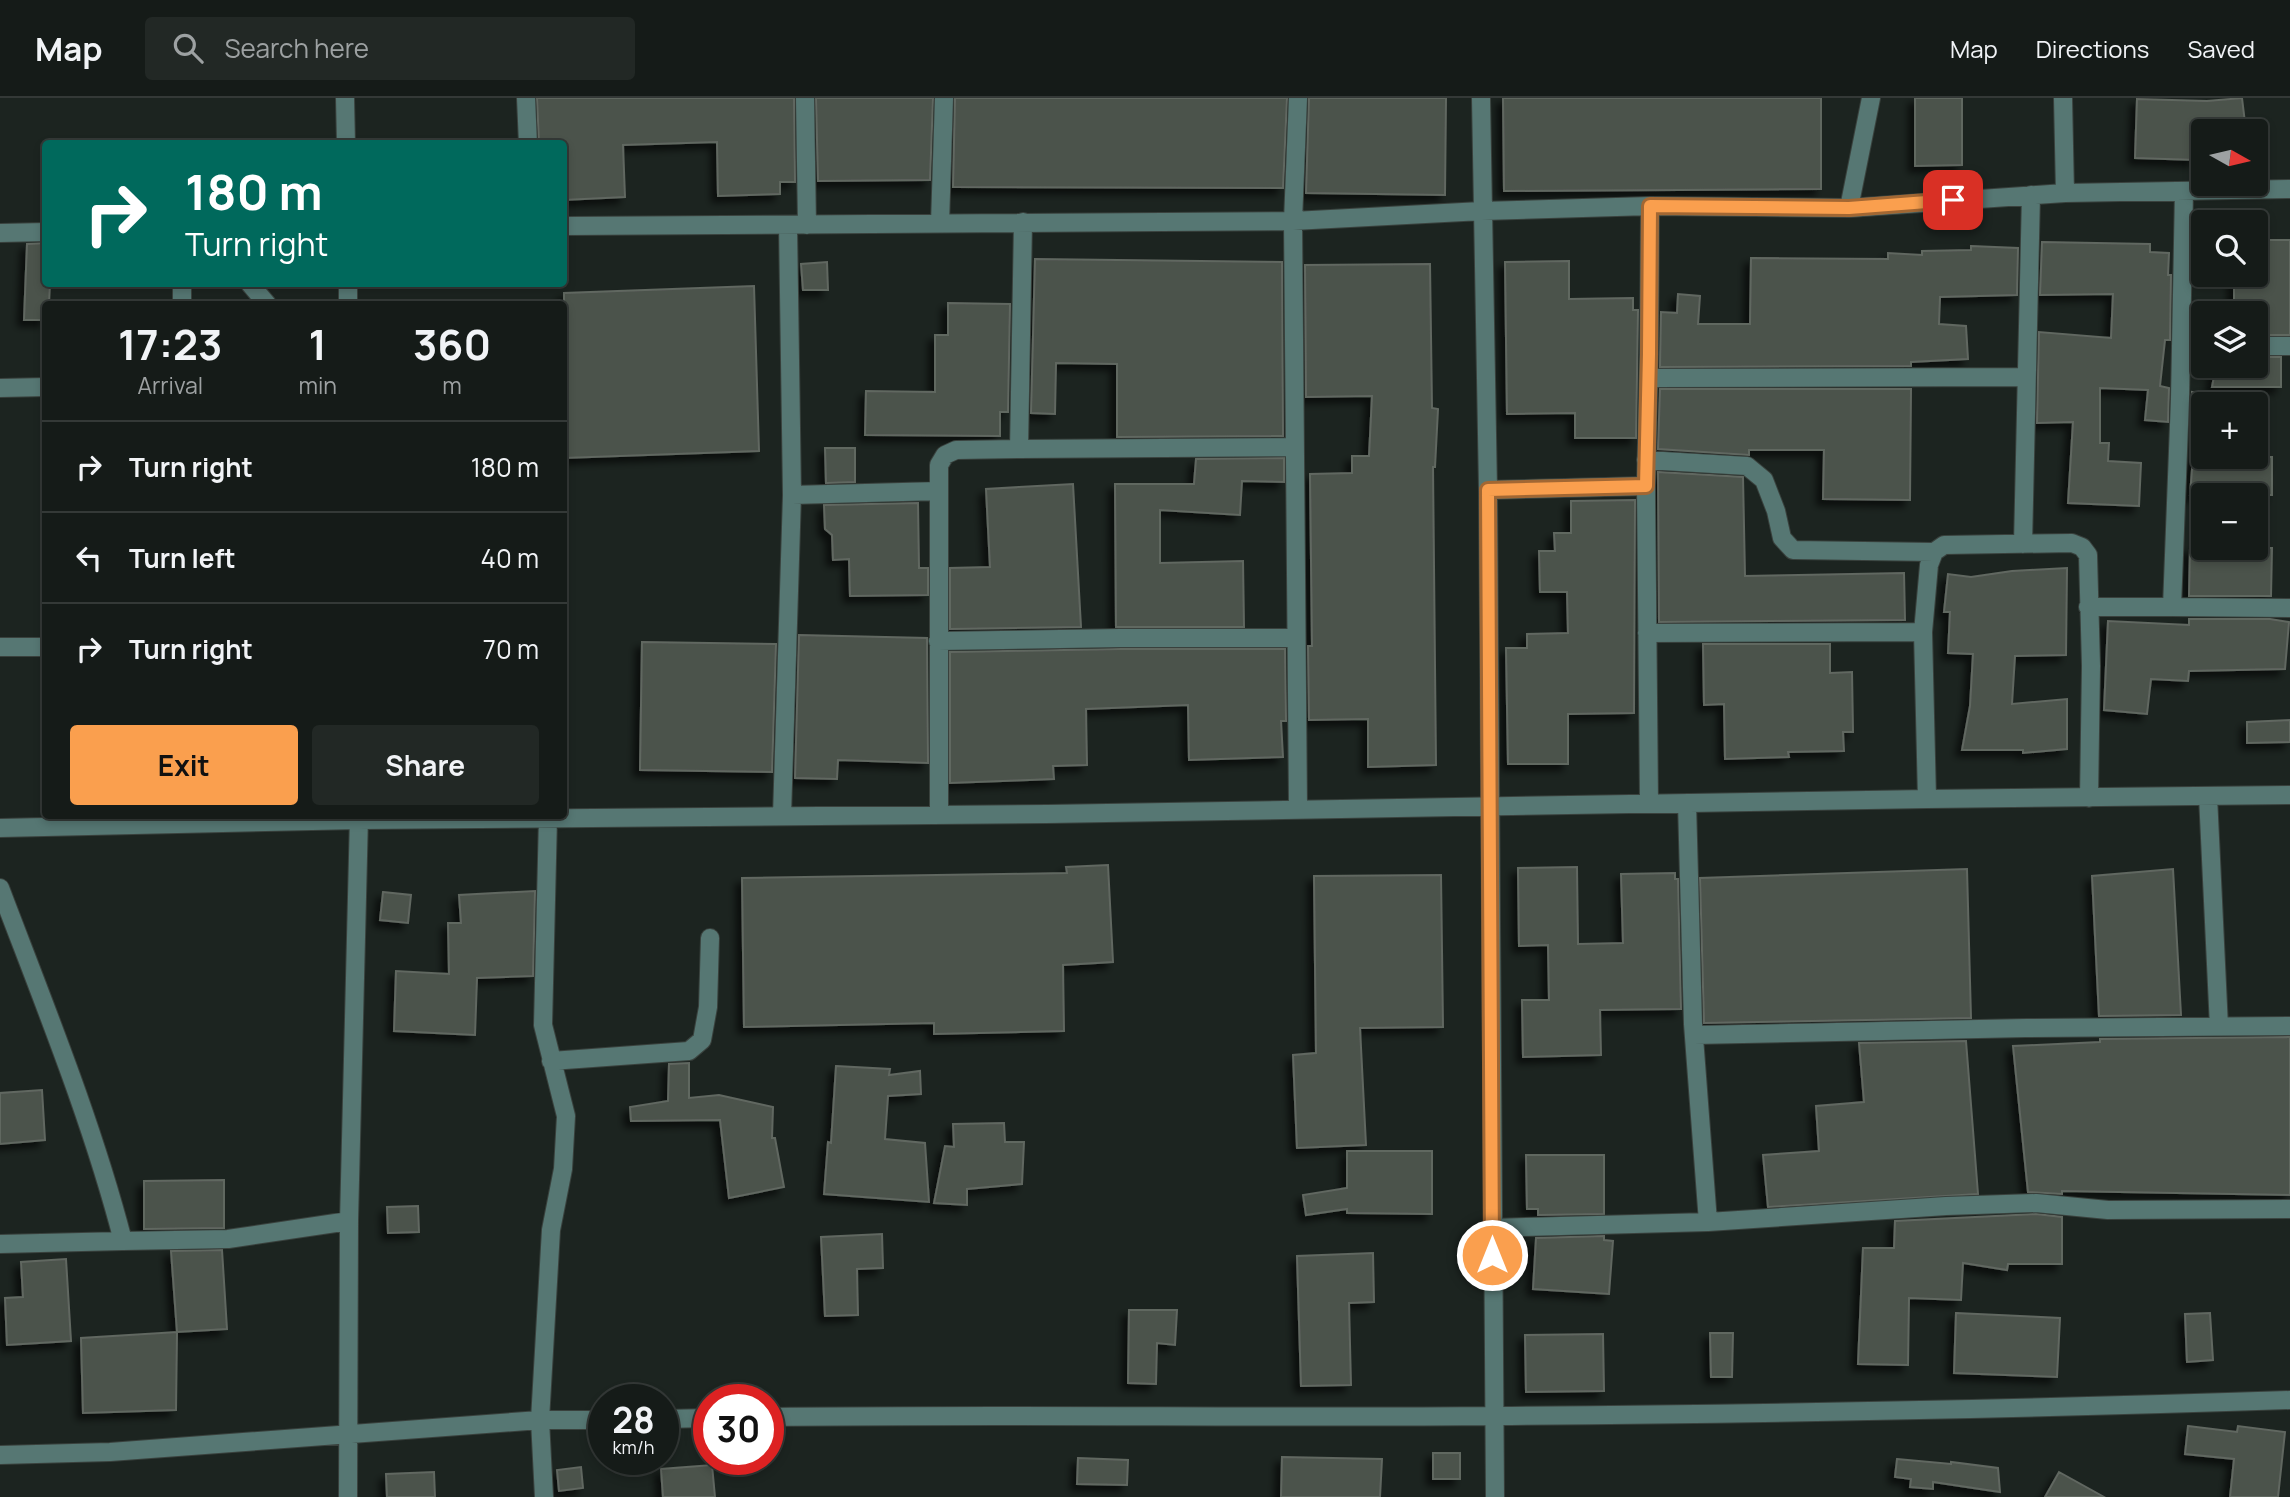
<!DOCTYPE html>
<html lang="en">
<head>
<meta charset="utf-8">
<style>
	:root { --surface:#151b18; --page:#222825; --text:#f1f3f6; --muted:#9da1a2; --line:#343937; --accent:#fa9f4e }
	body { margin:0; font-family:Manrope,sans-serif; background:var(--page); color:var(--text); height:100vh; display:flex; flex-direction:column; font-size:26px; white-space:nowrap }
	* { box-sizing:border-box; margin:0 }
	p { font-size:23px; color:var(--muted) }
	.icon { flex:none; width:38px; height:38px; fill:none; stroke:currentColor; stroke-width:2; stroke-linecap:round; stroke-linejoin:round }
	.map { position:relative; flex:1; overflow:hidden }
	.drawer { position:absolute; left:42px; top:203px; width:525px; height:518px; display:flex; flex-direction:column; background:var(--surface); border-radius:7px; box-shadow:0 4px 10px #0003,0 0 0 2px var(--line) }
	.drawer>* { flex:none }
	.hud { position:absolute; left:42px; top:42px; width:525px; height:147px; border-radius:7px; box-shadow:0 4px 10px #0003,0 0 0 2px var(--line); background:#00695c; color:#fff; overflow:hidden }
	.needle { width:46px; rotate:98deg }
	.buttons { position:absolute; left:2191px; top:21px; display:grid; gap:14px }
	.buttons a { display:grid; place-items:center; width:77px; height:77px; border-radius:7px; background:var(--surface); box-shadow:0 4px 10px #0003,0 0 0 2px var(--line); font-size:35px }
	.speed { position:absolute; left:588px; top:1286px; display:flex; gap:14px; font-size:35px; font-weight:700; text-align:center }
	.speed>* { display:grid; place-content:center; width:91px; height:91px; border-radius:50%; background:var(--surface); box-shadow:0 4px 10px #0003,0 0 0 2px var(--line); line-height:1 }
	.speed small { font-size:18px; font-weight:400 }
	.speed .limit { border:10px solid #d22; background:#fff; color:#111 }
	.pin { position:absolute; display:grid; place-items:center; width:60px; height:60px; color:#fff; margin:-30px; border-radius:14px; box-shadow:0 4px 10px #0006 }
	.me { position:absolute; width:77px; margin:-38px; rotate:0deg; stroke-linejoin:round; filter:drop-shadow(0 0 5px #0008) }
	.turn { display:flex; align-items:center; gap:24px; height:147px; padding:0 28px; font-size:32px }
	.turn .icon { width:91px; height:91px; stroke-width:2.5 }
	.turn b { display:block; font-size:49px; line-height:60px }
	.eta { display:flex; justify-content:space-evenly; align-items:center; height:119px; text-align:center }
	.eta b { font-size:42px; font-weight:700; line-height:49px }
	.button { display:flex; gap:14px; margin-top:auto; padding:14px 28px }
	.button a { flex:1; height:80px; border-radius:7px; background:var(--accent); color:#111; font-size:28px; font-weight:700; line-height:80px; text-align:center }
	.button a+a { background:var(--page); color:var(--text) }
	ul { padding:0; list-style:none }
	li { display:flex; align-items:center; gap:21px; height:91px; padding:0 28px; border-top:2px solid var(--line) }
	li div { flex:1 }
	li b { display:block; font-size:26px }
	li em { font-style:normal }
	header { display:flex; align-items:center; gap:42px; box-sizing:border-box; height:98px; padding:0 35px; background:var(--surface); border-bottom:2px solid var(--line) }
	header strong { font-size:33px }
	nav { display:flex; gap:38px; margin-inline-start:auto; font-size:24px }
	.search { width:490px; height:63px; background:var(--page); display:flex; align-items:center; gap:18px; box-sizing:border-box; padding:0 24px; border-radius:7px; color:var(--muted); font-size:26px }
	.map>svg:first-child { display:block }
	.building { fill:#4c524c; stroke:#616761; stroke-width:2; filter:url(#shadow) }
	.lines { fill:none; stroke-linecap:round; stroke-linejoin:round }
	.minor-casing { stroke:#39413d; stroke-width:20 }
	.minor { stroke:#567773; stroke-width:18 }
	.route-casing { stroke:#a26733; stroke-width:18 }
	.route { stroke:#fa9f4e; stroke-width:12 }
</style>
</head>
<body>
<header>
<strong>Map</strong>
<div class="search"><svg class="icon" aria-label="search" viewBox="0 0 24 24"><circle cx="10" cy="10" r="6"/><path d="M15 15l6 6"/></svg>Search here</div>
<nav><a>Map</a><a>Directions</a><a>Saved</a></nav>
</header>
<div class="map">
<svg width="2290" height="1399" viewBox="0 0 2290 1399">
	<defs>
		<filter id="shadow"><feDropShadow dx="-6" dy="6" stdDeviation="3.5" flood-color="#0009"/></filter>
	</defs>
	<rect width="100%" height="100%" fill="#1c2420"/>
	<path class="building" d="M 537,0 L 794,0 L 795,84 L 780,84 L 780,96 L 718,98 L 717,44 L 623,47 L 625,99 L 564,102 L 564,46 L 539,46 Z
		M 816,0 L 933,0 L 930,82 L 818,83 Z
		M 955,0 L 1287,0 L 1283,90 L 953,89 Z
		M 1309,0 L 1446,0 L 1445,97 L 1306,95 Z
		M 1503,0 L 1821,0 L 1821,91 L 1504,93 Z
		M 1915,0 L 1962,0 L 1962,67 L 1915,68 Z
		M 2242,0 L 2246,33 L 2197,33 L 2196,62 L 2135,60 L 2137,1 L 2207,3 Z
		M 2256,142 L 2290,142 L 2290,237 L 2256,237 L 2256,215 L 2234,215 L 2234,177 L 2256,177 Z
		M 2042,144 L 2150,146 L 2150,154 L 2169,155 L 2168,177 L 2171,177 L 2170,242 L 2165,242 L 2160,288 L 2169,290 L 2168,324 L 2145,322 L 2148,292 L 2100,290 L 2100,345 L 2109,345 L 2108,363 L 2141,365 L 2139,408 L 2068,405 L 2073,324 L 2037,325 L 2039,234 L 2111,240 L 2113,196 L 2040,197 Z
		M 46,145 L 46,186 L 50,186 L 49,206 L 46,206 L 46,222 L 24,222 L 27,146 Z
		M 1971,148 L 2018,150 L 2017,197 L 1940,199 L 1939,226 L 1966,228 L 1968,261 L 1911,264 L 1911,268 L 1660,269 L 1661,214 L 1677,215 L 1678,196 L 1700,198 L 1698,226 L 1750,226 L 1751,160 L 1888,161 L 1888,155 L 1922,157 L 1922,153 L 1971,152 Z
		M 1035,161 L 1282,164 L 1283,338 L 1117,339 L 1117,266 L 1056,265 L 1055,316 L 1031,315 Z
		M 1569,163 L 1569,201 L 1633,200 L 1633,212 L 1638,212 L 1636,340 L 1575,340 L 1575,315 L 1507,316 L 1505,164 Z
		M 827,164 L 828,192 L 803,192 L 801,166 Z
		M 1430,166 L 1432,310 L 1438,311 L 1435,369 L 1433,369 L 1436,667 L 1368,669 L 1368,621 L 1309,622 L 1308,548 L 1312,548 L 1310,376 L 1352,375 L 1352,358 L 1369,358 L 1372,298 L 1306,299 L 1305,167 Z
		M 754,188 L 759,353 L 564,360 L 564,195 Z
		M 948,205 L 1010,206 L 1008,314 L 1000,314 L 1000,338 L 865,337 L 866,293 L 935,294 L 935,237 L 948,237 Z
		M 2256,259 L 2281,259 L 2281,289 L 2212,289 L 2216,268 L 2256,268 Z
		M 1660,291 L 1911,291 L 1910,402 L 1823,401 L 1824,352 L 1749,352 L 1749,357 L 1658,351 Z
		M 2192,294 L 2203,296 L 2203,328 L 2190,327 Z
		M 825,350 L 855,350 L 855,384 L 826,385 Z
		M 2193,359 L 2272,359 L 2272,397 L 2190,397 Z
		M 1284,360 L 1284,384 L 1242,383 L 1240,417 L 1160,412 L 1160,465 L 1243,463 L 1244,529 L 1116,529 L 1115,386 L 1194,386 L 1196,361 Z
		M 1658,374 L 1743,379 L 1745,478 L 1904,475 L 1905,522 L 1659,524 Z
		M 1073,386 L 1081,529 L 950,531 L 950,470 L 990,469 L 986,391 Z
		M 1635,402 L 1634,615 L 1568,616 L 1568,666 L 1508,666 L 1506,550 L 1527,550 L 1527,536 L 1568,535 L 1567,494 L 1540,494 L 1539,453 L 1555,453 L 1554,435 L 1571,435 L 1571,403 Z
		M 918,405 L 919,470 L 928,470 L 928,497 L 850,498 L 849,461 L 833,462 L 832,437 L 825,431 L 824,407 Z
		M 2190,450 L 2272,450 L 2271,498 L 2189,498 Z
		M 2067,470 L 2066,557 L 2015,558 L 2012,606 L 2067,601 L 2067,651 L 2023,655 L 2023,652 L 1962,652 L 1970,608 L 1973,556 L 1948,555 L 1950,514 L 1944,514 L 1948,476 L 1971,479 L 2012,473 Z
		M 2189,521 L 2270,521 L 2289,524 L 2285,571 L 2189,573 L 2188,583 L 2151,581 L 2147,616 L 2104,612 L 2108,523 L 2189,527 Z
		M 799,537 L 927,540 L 928,665 L 838,662 L 837,681 L 795,680 Z
		M 642,544 L 776,546 L 772,674 L 640,672 Z
		M 1703,546 L 1830,546 L 1830,575 L 1852,574 L 1853,634 L 1843,634 L 1844,653 L 1788,654 L 1789,659 L 1725,661 L 1724,606 L 1704,607 Z
		M 1120,551 L 1285,551 L 1286,623 L 1281,623 L 1283,659 L 1189,662 L 1188,607 L 1086,611 L 1087,667 L 1053,668 L 1054,681 L 950,685 L 950,554 Z
		M 2290,622 L 2290,644 L 2247,645 L 2247,624 Z
		M 1108,767 L 1113,864 L 1063,867 L 1064,933 L 934,936 L 934,925 L 744,929 L 742,780 L 1067,775 L 1066,769 Z
		M 1577,769 L 1578,846 L 1623,845 L 1621,776 L 1675,775 L 1675,781 L 1678,781 L 1681,911 L 1600,912 L 1601,957 L 1523,959 L 1522,902 L 1549,902 L 1548,847 L 1519,848 L 1518,770 Z
		M 1967,771 L 1971,920 L 1704,925 L 1700,780 Z
		M 2173,771 L 2181,917 L 2099,918 L 2092,778 Z
		M 1441,777 L 1443,929 L 1360,930 L 1366,1047 L 1297,1050 L 1293,957 L 1316,955 L 1314,778 Z
		M 535,793 L 533,878 L 477,880 L 475,937 L 394,933 L 396,873 L 449,876 L 448,825 L 461,825 L 459,797 Z
		M 383,794 L 411,797 L 408,825 L 380,822 Z
		M 2290,939 L 2290,1097 L 2062,1093 L 2062,1096 L 2028,1094 L 2013,948 L 2100,944 L 2100,941 Z
		M 1966,943 L 1978,1096 L 1768,1109 L 1763,1057 L 1819,1053 L 1816,1008 L 1864,1004 L 1859,945 Z
		M 689,965 L 689,1000 L 719,997 L 773,1009 L 772,1040 L 775,1040 L 784,1089 L 729,1100 L 720,1022 L 631,1023 L 630,1009 L 668,1003 L 669,966 Z
		M 836,968 L 890,971 L 889,977 L 920,973 L 921,996 L 888,998 L 885,1041 L 925,1045 L 929,1104 L 824,1096 L 828,1044 L 831,1045 Z
		M 42,992 L 45,1042 L 0,1046 L 0,995 Z
		M 1004,1025 L 1005,1044 L 1024,1044 L 1022,1086 L 967,1091 L 967,1107 L 934,1105 L 945,1048 L 954,1049 L 953,1026 Z
		M 1347,1053 L 1432,1053 L 1432,1116 L 1347,1115 L 1347,1111 L 1306,1117 L 1303,1097 L 1347,1090 Z
		M 1526,1057 L 1604,1057 L 1604,1116 L 1538,1117 L 1538,1111 L 1527,1111 Z
		M 224,1082 L 224,1130 L 144,1131 L 144,1083 Z
		M 418,1108 L 419,1134 L 388,1135 L 387,1109 Z
		M 2036,1116 L 2062,1119 L 2062,1166 L 2008,1166 L 2007,1172 L 1963,1165 L 1961,1202 L 1909,1200 L 1908,1267 L 1858,1266 L 1863,1150 L 1894,1150 L 1895,1123 Z
		M 882,1136 L 883,1170 L 857,1171 L 858,1217 L 825,1218 L 821,1139 Z
		M 1604,1138 L 1604,1142 L 1613,1143 L 1609,1196 L 1533,1191 L 1536,1140 Z
		M 222,1152 L 227,1231 L 177,1234 L 171,1153 Z
		M 1373,1155 L 1374,1204 L 1349,1205 L 1351,1287 L 1301,1288 L 1297,1158 Z
		M 66,1161 L 71,1243 L 7,1247 L 5,1200 L 23,1199 L 21,1164 Z
		M 1129,1212 L 1177,1212 L 1175,1247 L 1157,1245 L 1156,1286 L 1128,1285 Z
		M 1956,1215 L 2060,1220 L 2057,1279 L 1954,1275 Z
		M 2210,1215 L 2213,1262 L 2187,1264 L 2185,1216 Z
		M 177,1234 L 176,1312 L 83,1315 L 81,1240 Z
		M 1710,1235 L 1733,1235 L 1732,1279 L 1711,1279 Z
		M 1603,1236 L 1604,1293 L 1526,1294 L 1525,1237 Z
		M 2188,1328 L 2237,1334 L 2238,1328 L 2285,1334 L 2278,1399 L 2230,1399 L 2234,1361 L 2185,1356 Z
		M 1433,1355 L 1460,1355 L 1460,1381 L 1433,1381 Z
		M 1282,1359 L 1382,1361 L 1380,1399 L 1281,1399 Z
		M 1078,1360 L 1128,1362 L 1127,1387 L 1077,1386 Z
		M 1897,1361 L 1951,1366 L 1951,1364 L 1998,1370 L 2000,1394 L 1933,1384 L 1933,1391 L 1910,1389 L 1911,1381 L 1895,1379 Z
		M 712,1367 L 715,1399 L 663,1399 L 661,1371 Z
		M 581,1369 L 583,1390 L 559,1393 L 557,1372 Z
		M 434,1374 L 435,1399 L 387,1399 L 386,1376 Z
		M 2059,1374 L 2104,1399 L 2045,1399 Z"/>
	<g class="lines">
		<g class="minor-casing">
			<path id="minor" d="M 345,0 L 346,46
				M 526,0 L 528,46
				M 805,0 L 807,127
				M 1481,0 L 1488,392 L 1495,1399
				M 2063,0 L 2065,95
				M 2184,93 L 2180,301 L 2172,509 L 2290,510
				M 1849,110 L 1871,0
				M 940,126 L 944,0
				M 564,128 L 1293,123 L 1482,113 L 1650,108 L 1849,110 L 2065,95 L 2290,91
				M 0,135 L 46,134
				M 182,186 L 182,206
				M 250,186 L 267,206
				M 348,186 L 348,206
				M 2181,247 L 2203,247
				M 2256,248 L 2290,248
				M 1649,280 L 2026,279
				M 0,290 L 46,289
				M 1019,351 L 1293,349
				M 1646,362 L 1747,368 L 1764,382 L 1776,413 L 1782,440 L 1793,452 L 1934,454
				M 1488,392 L 1646,388
				M 792,397 L 939,393
				M 2023,446 L 2031,97
				M 2088,509 L 2172,509
				M 1647,535 L 1923,534
				M 938,543 L 1120,540 L 1295,540
				M 0,549 L 46,549
				M 2208,698 L 2219,929
				M 1927,701 L 1923,534 L 1929,467 L 1934,454 L 1944,447 L 2072,445 L 2082,449 L 2088,457 L 2091,568 L 2089,700
				M 1649,705 L 1646,388 L 1649,256 L 1650,108
				M 1687,705 L 1693,926 L 1708,1124
				M 1298,711 L 1293,123 L 1298,0
				M 939,717 L 939,367 L 945,357 L 956,352 L 1019,351 L 1023,124
				M 782,718 L 792,397 L 788,127
				M 0,730 L 359,722 L 1047,716 L 1927,701 L 2290,697
				M 0,790 C 44,906 92,1023 123,1143 L 228,1141 L 349,1123
				M 1694,937 L 2026,930 L 2290,928
				M 551,963 L 689,953 L 702,942 L 708,909 L 710,840
				M 1492,1130 L 1708,1124 L 1946,1108 L 2036,1105 L 2108,1112 L 2290,1111
				M 0,1146 L 123,1143
				M 768,1319 C 1010,1316 1253,1320 1495,1318 C 1760,1316 2025,1311 2290,1302
				M 663,1321 L 709,1320
				M 0,1357 L 110,1354 L 540,1322 L 604,1322
				M 348,1399 L 349,1123 L 359,718
				M 544,1399 L 540,1322 L 551,1132 L 563,1071 L 566,1018 L 543,927 L 548,719"/>
		</g>
		<use href="#minor" class="minor"/>
	</g>
	<g class="lines">
		<g class="route-casing">
			<path id="route" d="M 1492,1157 L 1488,392 L 1646,388 L 1649,256 L 1650,108 L 1849,110 L 1953,102"/>
		</g>
		<use href="#route" class="route"/>
	</g>
</svg>
<div class="buttons">
<a><svg class="needle" viewBox="-14 -14 28 28"><path d="M0-13l5 13h-10z" fill="#e53935"/><path d="M0 13l5-13h-10z" fill="#9da1a2"/></svg></a>
<a><svg class="icon" aria-label="search" viewBox="0 0 24 24"><circle cx="10" cy="10" r="6"/><path d="M15 15l6 6"/></svg></a>
<a><svg class="icon" aria-label="layers" viewBox="0 0 24 24"><path d="M12 4l9 5-9 5-9-5zM3 14l9 5 9-5"/></svg></a>
<a>+</a>
<a>−</a>
</div>
<div class="speed"><div>28<small>km/h</small></div><div class="limit">30</div></div>
<div class="pin" style="left:1953px;top:102px;background:#d93025"><svg class="icon" aria-label="arrive" viewBox="0 0 24 24"><path d="M6 21V4h12l-3 4 3 4H6"/></svg></div>
<svg class="me" style="left:1492px;top:1157px" viewBox="-20 -20 40 40"><circle r="17" fill="#fa9f4e" stroke="#fff" stroke-width="3"/><path d="M0-11L8 9 0 5-8 9z" fill="#fff"/></svg>
<div class="hud">
<div class="turn"><svg class="icon" aria-label="right" viewBox="0 0 24 24"><path d="M7 20v-9h11M14 6l5 5-5 5"/></svg><div><b>180 m</b>Turn right</div></div>
</div>
<section class="drawer">
<div class="eta">
<div><b>17:23</b><p>Arrival</p></div>
<div><b>1</b><p>min</p></div>
<div><b>360</b><p>m</p></div>
</div>
<ul>
<li><svg class="icon" aria-label="right" viewBox="0 0 24 24"><path d="M7 20v-9h11M14 6l5 5-5 5"/></svg><div><b>Turn right</b></div><em>180 m</em></li>
<li><svg class="icon" aria-label="left" viewBox="0 0 24 24"><path d="M17 20v-9H6M10 6l-5 5 5 5"/></svg><div><b>Turn left</b></div><em>40 m</em></li>
<li><svg class="icon" aria-label="right" viewBox="0 0 24 24"><path d="M7 20v-9h11M14 6l5 5-5 5"/></svg><div><b>Turn right</b></div><em>70 m</em></li>
</ul>
<div class="button"><a>Exit</a><a>Share</a></div>
</section>
</div>
</body>
</html>
